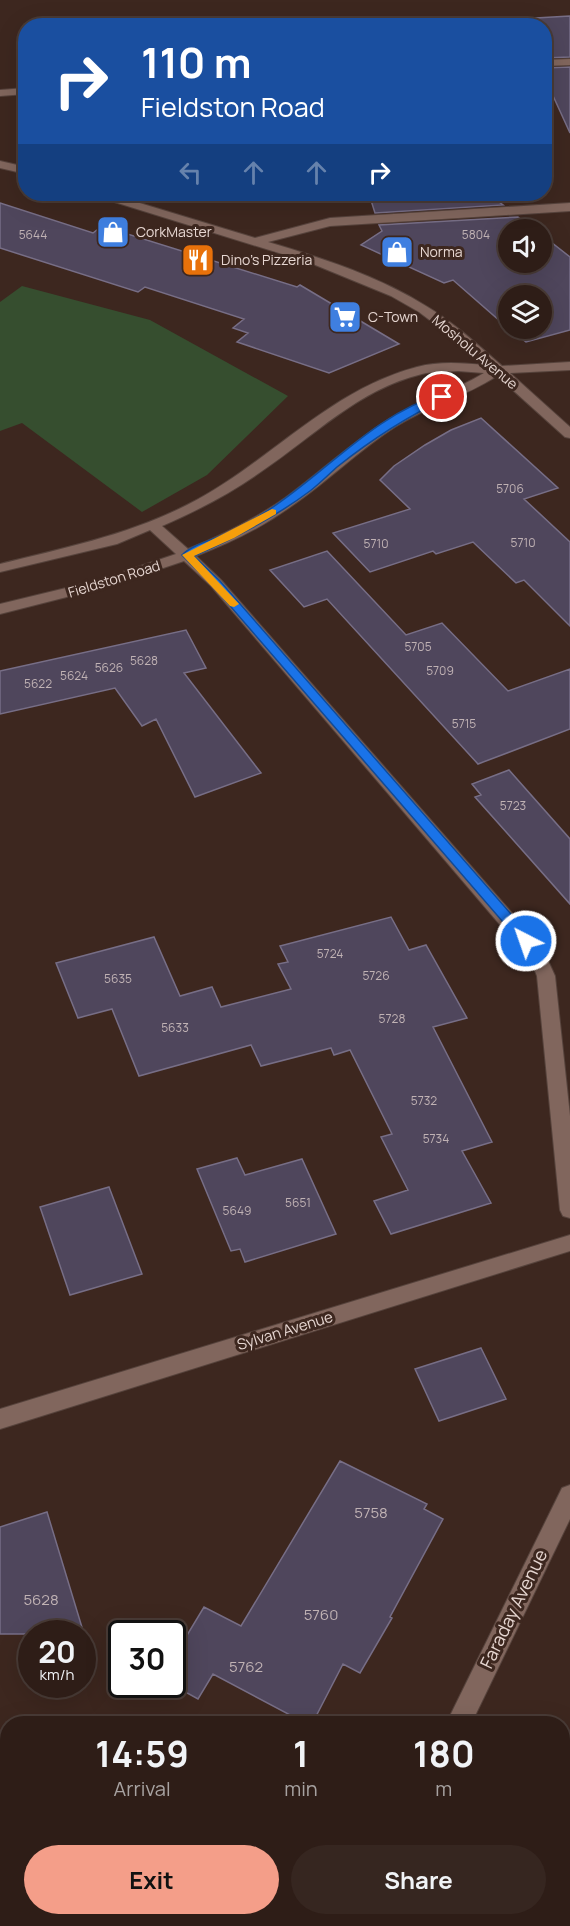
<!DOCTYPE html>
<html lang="en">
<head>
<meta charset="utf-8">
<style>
	:root { --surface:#2e1d17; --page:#362620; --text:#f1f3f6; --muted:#a7a2a1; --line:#493b36; --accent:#f49e89 }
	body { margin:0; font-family:Manrope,sans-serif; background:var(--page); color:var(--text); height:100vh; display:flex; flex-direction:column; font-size:22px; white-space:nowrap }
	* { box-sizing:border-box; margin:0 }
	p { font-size:20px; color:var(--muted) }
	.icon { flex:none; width:33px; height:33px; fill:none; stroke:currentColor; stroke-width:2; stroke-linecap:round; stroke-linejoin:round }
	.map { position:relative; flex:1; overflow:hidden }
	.details { position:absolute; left:0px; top:1716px; width:570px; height:210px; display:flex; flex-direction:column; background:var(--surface); border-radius:24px 24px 0 0; box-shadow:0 6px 24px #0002,0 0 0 2px var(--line) }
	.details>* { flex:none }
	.hud { position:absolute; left:18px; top:18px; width:534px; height:183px; border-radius:24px; box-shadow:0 6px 24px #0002,0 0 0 2px var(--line); background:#1a4fa0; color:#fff; overflow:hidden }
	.tools { position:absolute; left:498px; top:219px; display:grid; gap:12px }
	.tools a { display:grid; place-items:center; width:54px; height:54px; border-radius:50%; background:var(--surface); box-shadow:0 6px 24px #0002,0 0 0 2px var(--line); font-size:30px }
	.speed { position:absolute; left:18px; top:1620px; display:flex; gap:12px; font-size:30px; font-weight:700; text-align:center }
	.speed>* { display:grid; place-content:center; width:78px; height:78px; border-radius:50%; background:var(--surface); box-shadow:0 6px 24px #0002,0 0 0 2px var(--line); line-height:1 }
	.speed small { font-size:15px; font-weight:400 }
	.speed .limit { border:3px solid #111; border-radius:9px; background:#fff; color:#111 }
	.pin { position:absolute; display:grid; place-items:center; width:51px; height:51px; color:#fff; margin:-26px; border:3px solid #fff; border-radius:50%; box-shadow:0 2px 6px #0007 }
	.me { position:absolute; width:66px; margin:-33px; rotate:319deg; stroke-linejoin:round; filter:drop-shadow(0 0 4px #0008) }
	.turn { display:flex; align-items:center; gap:21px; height:126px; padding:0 24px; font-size:27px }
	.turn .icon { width:78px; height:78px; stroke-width:2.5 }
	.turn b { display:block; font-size:42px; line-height:51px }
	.lanes { display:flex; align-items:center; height:57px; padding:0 24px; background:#0003; justify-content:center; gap:30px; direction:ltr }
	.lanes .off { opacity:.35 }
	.eta { display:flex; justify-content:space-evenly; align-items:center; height:102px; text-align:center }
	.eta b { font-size:36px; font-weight:700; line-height:42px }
	.cta { display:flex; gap:12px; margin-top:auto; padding:12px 24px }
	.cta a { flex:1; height:69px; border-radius:36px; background:var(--accent); color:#111; font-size:24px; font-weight:700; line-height:69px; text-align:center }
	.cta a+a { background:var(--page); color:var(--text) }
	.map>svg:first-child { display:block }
	.green { fill:#364e2f }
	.building { fill:#4f465c; stroke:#776e86; stroke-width:1.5 }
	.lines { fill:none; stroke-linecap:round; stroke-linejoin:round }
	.minor-casing { stroke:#56433c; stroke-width:2 }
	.minor { fill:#81665d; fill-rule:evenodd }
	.route { fill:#1a73e8; stroke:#114b97; stroke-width:1.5 }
	.slow { fill:#f59e0b }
	.labels { text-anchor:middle; stroke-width:6; stroke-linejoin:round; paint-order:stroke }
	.number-label { font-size:12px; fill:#c0b2b4 }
	.far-poi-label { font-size:14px; fill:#e6d6d1; stroke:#3d271f; text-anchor:start }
	.far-street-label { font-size:14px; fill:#e6d6d1; stroke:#3d271f }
	.street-label { font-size:15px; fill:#e6d6d1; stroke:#3d271f }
	.near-number-label { font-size:15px; fill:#c0b2b4 }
	.near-street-label { font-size:18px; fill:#e6d6d1; stroke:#3d271f }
</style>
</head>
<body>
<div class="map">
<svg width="570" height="1926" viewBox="0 0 570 1926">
	<rect width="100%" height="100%" fill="#3d271f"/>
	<path class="green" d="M 22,286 L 150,320 L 288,396 L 207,475 L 142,512 L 22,423 L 0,431 L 0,302 Z"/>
	<path class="building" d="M 570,16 L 570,57 L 544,58 L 544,26 L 522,26 L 519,19 Z
		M 570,67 L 570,133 L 544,76 L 544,68 Z
		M 369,194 L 488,194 L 503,205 L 375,213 Z
		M 0,203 L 93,233 L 102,226 L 297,287 L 300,285 L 399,344 L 329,373 L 237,342 L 248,333 L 233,328 L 244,319 L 145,287 L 138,292 L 0,248 Z
		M 518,217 L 535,230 L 508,230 L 508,262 L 542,262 L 542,235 L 570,257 L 570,330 L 526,342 L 509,328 L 542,328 L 542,296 L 508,296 L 508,328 L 453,280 L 444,283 L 361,245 L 382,231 L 379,225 Z
		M 481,418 L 558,488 L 524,499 L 570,542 L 570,626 L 524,580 L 516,583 L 473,542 L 436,554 L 433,551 L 370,572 L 333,533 L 410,509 L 380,480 L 394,466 L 425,445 L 451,430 Z
		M 327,551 L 406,635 L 442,623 L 508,691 L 570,669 L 570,729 L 478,764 L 327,599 L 304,607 L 270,570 Z
		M 186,630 L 206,668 L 184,673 L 261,773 L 195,797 L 156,719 L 142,726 L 115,688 L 0,714 L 0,671 Z
		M 509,770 L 570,839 L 570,904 L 475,797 L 481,795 L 472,784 Z
		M 391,917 L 409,950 L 426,945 L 467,1018 L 433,1027 L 492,1142 L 462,1151 L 491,1203 L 391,1234 L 374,1201 L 408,1190 L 381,1137 L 392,1134 L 350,1050 L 334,1055 L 331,1048 L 261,1066 L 251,1045 L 139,1076 L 112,1009 L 78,1018 L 56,963 L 154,937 L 180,996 L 212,987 L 221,1007 L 291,989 L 278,964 L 288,962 L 280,946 Z
		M 237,1158 L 245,1175 L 302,1159 L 336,1234 L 245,1262 L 240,1249 L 231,1251 L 197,1169 Z
		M 109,1187 L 142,1274 L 70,1295 L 40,1207 Z
		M 481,1348 L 506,1399 L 439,1421 L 415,1369 Z
		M 340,1461 L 427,1504 L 424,1509 L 443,1519 L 390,1617 L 392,1618 L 360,1673 L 343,1664 L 312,1724 L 307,1724 L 213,1674 L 198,1699 L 171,1684 L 172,1660 L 204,1607 L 241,1626 Z
		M 47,1512 L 84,1634 L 0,1634 L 0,1527 Z"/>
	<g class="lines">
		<g class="minor-casing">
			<path id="minor" d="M 570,59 L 570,65 L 544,66 L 544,60 Z
				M 26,88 L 26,94 L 0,96 L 0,90 Z
				M 0,161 L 26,167 L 26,174 L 0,168 Z
				M 93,194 L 110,194 L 255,238 L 330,218 L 570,203 L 570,211 L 330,226 L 268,242 C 322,258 378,276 426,306 C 453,322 478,345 502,366 L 570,362 L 570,370 L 510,373 L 570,427 L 570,438 L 565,437 L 497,376 C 465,397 427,406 395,427 C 359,450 328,481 293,505 C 263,527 230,543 196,556 L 221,580 L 532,936 L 545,954 L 555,976 L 570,1116 L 570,1218 L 563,1216 L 560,1210 L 537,976 L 531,961 L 211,586 L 184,561 L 110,586 L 0,614 L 0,604 L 99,580 L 176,554 L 150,530 L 117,544 L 0,572 L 0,564 C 64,548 128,535 187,505 C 267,465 328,390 417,367 C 439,361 463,363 485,365 L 460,343 L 419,312 L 391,296 L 308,262 L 95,196 ZM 458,371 L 484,373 C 453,392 417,401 386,421 C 350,444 319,473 285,498 C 255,519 221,536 188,549 L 162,526 C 197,511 231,493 262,471 C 314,436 359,389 422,374 C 433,371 446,372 458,371 Z
				M 570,1235 L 570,1251 L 0,1429 L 0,1409 Z
				M 570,1485 L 570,1519 L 471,1724 L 446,1724 L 562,1488 Z
				M 349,1918 L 376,1918 L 373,1926 L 346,1926 Z"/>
		</g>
		<use href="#minor" class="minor"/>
	</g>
	<path class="route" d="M 442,394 L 445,395 L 445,399 C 406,417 371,440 337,467 C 328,475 319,484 310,491 C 274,518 235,538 194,556 L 220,581 L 531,937 L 533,941 L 526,946 L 522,944 L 212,585 L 182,555 C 193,544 213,540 227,533 C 240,527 254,519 267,511 C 325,474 374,414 442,394 Z"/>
	<path class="slow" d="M 272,509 L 276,510 L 276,514 L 234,538 L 194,556 L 239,604 L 234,607 L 230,606 L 182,555 Z"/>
	<defs>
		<g id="shop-square" transform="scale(1.725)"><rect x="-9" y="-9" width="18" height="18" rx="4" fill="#3f7fe0" stroke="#3d271f"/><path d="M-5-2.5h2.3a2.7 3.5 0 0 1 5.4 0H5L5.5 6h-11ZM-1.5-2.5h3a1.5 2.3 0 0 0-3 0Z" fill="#fff"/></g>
		<g id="restaurant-square" transform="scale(1.725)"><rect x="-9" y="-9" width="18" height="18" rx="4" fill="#e8710a" stroke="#3d271f"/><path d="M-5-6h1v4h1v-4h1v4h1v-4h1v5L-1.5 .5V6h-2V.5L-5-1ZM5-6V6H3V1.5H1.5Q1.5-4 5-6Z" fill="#fff"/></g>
		<g id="supermarket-square" transform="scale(1.725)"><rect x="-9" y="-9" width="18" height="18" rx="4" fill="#3f7fe0" stroke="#3d271f"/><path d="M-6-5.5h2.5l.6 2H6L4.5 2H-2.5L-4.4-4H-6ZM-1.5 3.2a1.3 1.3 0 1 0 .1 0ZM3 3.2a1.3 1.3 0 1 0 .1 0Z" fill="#fff"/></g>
	</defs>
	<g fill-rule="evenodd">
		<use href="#shop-square" x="113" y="232"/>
		<use href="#shop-square" x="397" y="252"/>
		<use href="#restaurant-square" x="198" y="260"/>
		<use href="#supermarket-square" x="345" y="317"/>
	</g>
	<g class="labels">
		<g class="number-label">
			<text x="33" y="239">5644</text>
			<text x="476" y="239">5804</text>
			<text x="510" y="493">5706</text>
			<text x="523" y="547">5710</text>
			<text x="376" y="548">5710</text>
			<text x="418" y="651">5705</text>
			<text x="144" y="665">5628</text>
			<text x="109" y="672">5626</text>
			<text x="440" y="675">5709</text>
			<text x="74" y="680">5624</text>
			<text x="38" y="688">5622</text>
			<text x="464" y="728">5715</text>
			<text x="513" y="810">5723</text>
			<text x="330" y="958">5724</text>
			<text x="376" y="980">5726</text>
			<text x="118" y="983">5635</text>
			<text x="392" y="1023">5728</text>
			<text x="175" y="1032">5633</text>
			<text x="424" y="1105">5732</text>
			<text x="436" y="1143">5734</text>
			<text x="298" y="1207">5651</text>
			<text x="237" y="1215">5649</text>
		</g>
		<g class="far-poi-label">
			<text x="136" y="237">CorkMaster</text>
			<text x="420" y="257">Norma</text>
			<text x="221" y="265">Dino's Pizzeria</text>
			<text x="368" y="322">C-Town</text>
		</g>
		<g class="far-street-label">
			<text transform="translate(475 352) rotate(40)" y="5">Mosholu Avenue</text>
			<text transform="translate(114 579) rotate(-17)" y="5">Fieldston Road</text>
		</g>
		<g class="street-label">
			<text transform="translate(285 1331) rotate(-17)" y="5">Sylvan Avenue</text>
		</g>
		<g class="near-number-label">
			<text x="371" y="1518">5758</text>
			<text x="41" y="1605">5628</text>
			<text x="321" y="1620">5760</text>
			<text x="246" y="1672">5762</text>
		</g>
		<g class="near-street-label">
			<text transform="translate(514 1609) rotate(-64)" y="6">Faraday Avenue</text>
		</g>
	</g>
</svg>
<div class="tools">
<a><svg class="icon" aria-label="sound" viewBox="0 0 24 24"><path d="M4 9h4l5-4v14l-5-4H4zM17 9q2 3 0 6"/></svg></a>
<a><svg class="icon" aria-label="layers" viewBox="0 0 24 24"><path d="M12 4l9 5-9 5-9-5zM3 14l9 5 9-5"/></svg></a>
</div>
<div class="speed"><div>20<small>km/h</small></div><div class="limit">30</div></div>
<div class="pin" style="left:442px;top:397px;background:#d93025"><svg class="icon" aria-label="arrive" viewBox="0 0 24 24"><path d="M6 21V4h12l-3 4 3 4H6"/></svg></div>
<svg class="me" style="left:526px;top:941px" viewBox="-20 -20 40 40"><circle r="17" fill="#1a73e8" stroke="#fff" stroke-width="3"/><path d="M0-11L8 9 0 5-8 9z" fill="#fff"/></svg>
<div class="hud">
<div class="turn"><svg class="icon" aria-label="right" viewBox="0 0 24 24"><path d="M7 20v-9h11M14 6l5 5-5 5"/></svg><div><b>110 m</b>Fieldston Road</div></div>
<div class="lanes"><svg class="icon off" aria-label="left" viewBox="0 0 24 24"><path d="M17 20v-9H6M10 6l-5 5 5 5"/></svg><svg class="icon off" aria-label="ahead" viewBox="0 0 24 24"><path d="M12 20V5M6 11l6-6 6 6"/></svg><svg class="icon off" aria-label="ahead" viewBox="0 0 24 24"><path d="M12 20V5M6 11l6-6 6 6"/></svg><svg class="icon" aria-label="right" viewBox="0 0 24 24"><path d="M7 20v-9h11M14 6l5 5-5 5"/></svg></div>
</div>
<section class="details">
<div class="eta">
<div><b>14:59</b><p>Arrival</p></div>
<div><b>1</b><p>min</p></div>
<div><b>180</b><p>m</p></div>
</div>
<div class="cta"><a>Exit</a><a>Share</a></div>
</section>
</div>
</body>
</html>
